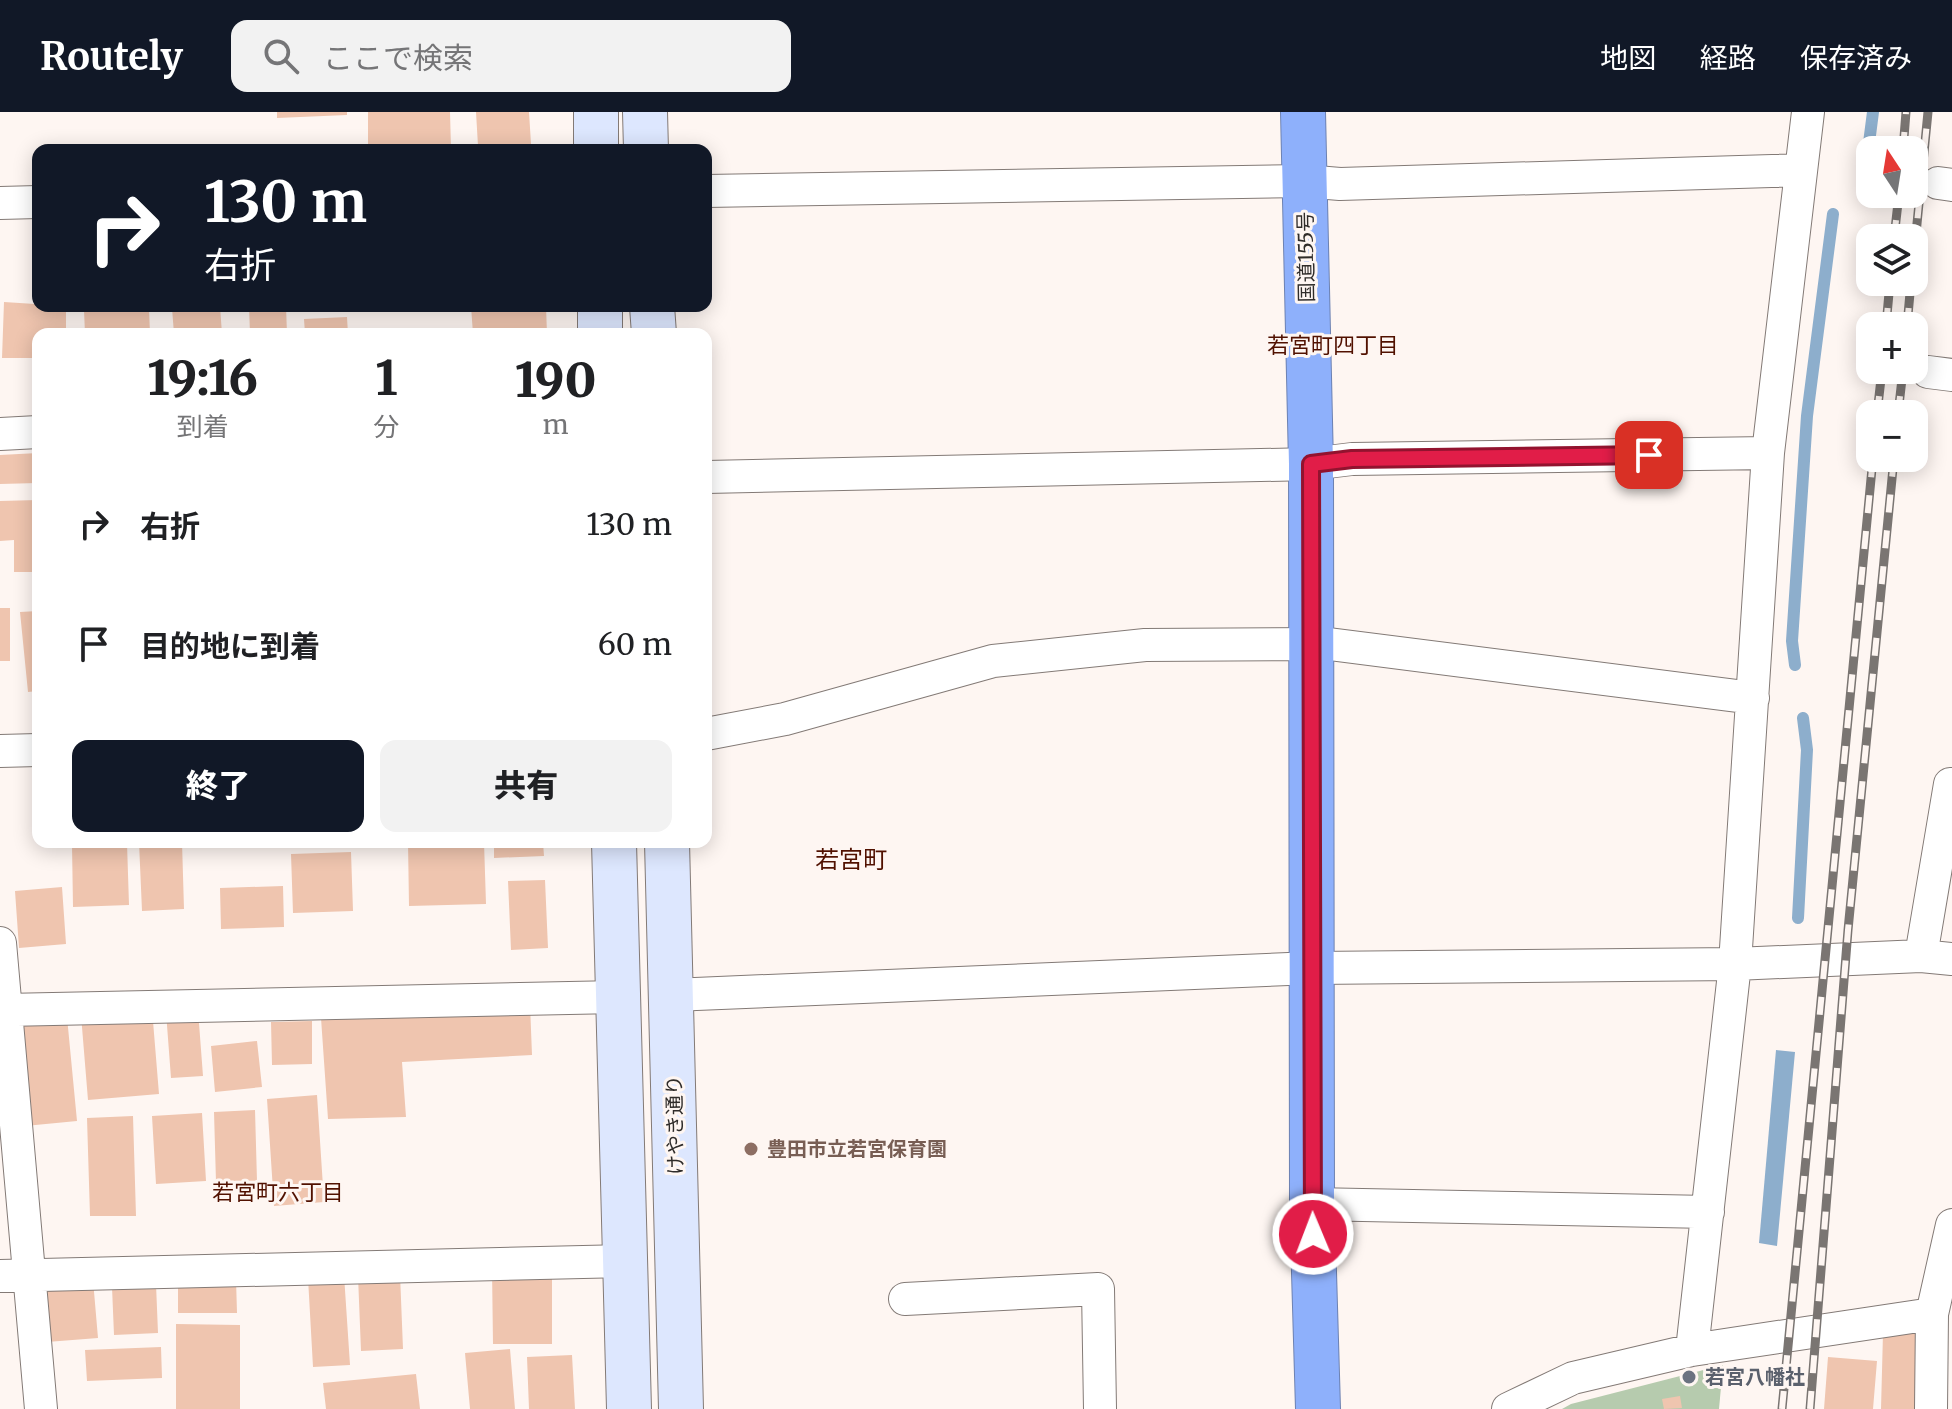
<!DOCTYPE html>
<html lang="ja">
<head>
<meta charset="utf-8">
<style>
	:root { --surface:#fff; --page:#f2f2f2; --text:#202124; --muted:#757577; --accent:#111827 }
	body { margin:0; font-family:Merriweather,"Noto Sans JP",serif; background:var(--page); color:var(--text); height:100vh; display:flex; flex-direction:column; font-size:30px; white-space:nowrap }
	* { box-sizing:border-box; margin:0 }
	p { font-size:26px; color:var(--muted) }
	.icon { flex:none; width:44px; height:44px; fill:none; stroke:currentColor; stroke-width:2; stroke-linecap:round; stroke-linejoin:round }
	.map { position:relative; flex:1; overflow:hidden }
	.panel { position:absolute; left:32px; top:216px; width:680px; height:520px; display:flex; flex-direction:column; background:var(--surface); border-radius:16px; box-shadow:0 4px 20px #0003 }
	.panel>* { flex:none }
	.top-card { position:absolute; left:32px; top:32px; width:680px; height:168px; border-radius:16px; box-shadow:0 4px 20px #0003; background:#111827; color:#fff; overflow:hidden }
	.needle { width:52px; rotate:348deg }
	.fabs { position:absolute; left:1856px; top:24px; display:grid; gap:16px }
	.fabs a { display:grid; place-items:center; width:72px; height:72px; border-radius:16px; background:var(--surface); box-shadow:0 4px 20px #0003; font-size:40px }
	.pin { position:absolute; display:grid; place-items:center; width:68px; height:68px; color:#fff; margin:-34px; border-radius:16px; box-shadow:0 4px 12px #0006 }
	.me { position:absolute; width:88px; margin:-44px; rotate:359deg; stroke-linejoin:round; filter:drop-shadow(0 0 6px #0008) }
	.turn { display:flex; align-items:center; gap:28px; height:168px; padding:0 40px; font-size:36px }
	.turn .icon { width:104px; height:104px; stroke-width:2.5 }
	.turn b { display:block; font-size:56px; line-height:68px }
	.eta { display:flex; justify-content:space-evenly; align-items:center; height:136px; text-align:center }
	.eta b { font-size:48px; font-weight:800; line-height:56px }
	.primary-button { display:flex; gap:16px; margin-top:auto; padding:16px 40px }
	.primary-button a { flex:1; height:92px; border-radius:16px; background:var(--accent); color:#fff; font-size:32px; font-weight:800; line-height:92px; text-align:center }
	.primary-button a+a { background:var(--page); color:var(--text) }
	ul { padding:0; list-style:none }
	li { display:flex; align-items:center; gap:24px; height:120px; padding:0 40px }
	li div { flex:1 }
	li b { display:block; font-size:30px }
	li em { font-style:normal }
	header { display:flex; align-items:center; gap:48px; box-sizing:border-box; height:112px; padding:0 40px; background:var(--accent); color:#fff }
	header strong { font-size:38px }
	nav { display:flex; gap:44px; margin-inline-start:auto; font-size:28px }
	.search { width:560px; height:72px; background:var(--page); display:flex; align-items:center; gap:20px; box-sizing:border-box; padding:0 28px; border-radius:16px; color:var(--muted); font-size:30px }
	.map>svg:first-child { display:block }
	.green { fill:#b6cbae }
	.water { fill:#8daecc }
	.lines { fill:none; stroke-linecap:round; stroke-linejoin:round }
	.stream { stroke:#8daecc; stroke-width:12 }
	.building { fill:#efc5af }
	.street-casing { stroke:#837a76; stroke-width:34 }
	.secondary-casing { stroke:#837a76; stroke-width:46 }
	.highway-casing { stroke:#6d82b2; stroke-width:46 }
	.street { stroke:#fff; stroke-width:32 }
	.secondary { stroke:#dde7fe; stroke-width:44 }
	.highway { stroke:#8eb0fb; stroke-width:44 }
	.rail-casing { stroke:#7a7572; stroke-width:9 }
	.rail { stroke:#fef6f2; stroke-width:6; stroke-dasharray:18; stroke-linecap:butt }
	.route-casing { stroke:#92132f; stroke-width:20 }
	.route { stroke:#e11d48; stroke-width:14 }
	.education-dot { fill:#8d6e63; stroke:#fef6f2; stroke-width:3 }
	.worship-dot { fill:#6b7280; stroke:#fef6f2; stroke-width:3 }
	.labels { text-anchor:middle; stroke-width:6; stroke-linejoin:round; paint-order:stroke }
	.street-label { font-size:20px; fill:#2f2c2a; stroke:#fef6f2 }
	.education-label { font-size:20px; font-weight:bold; fill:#785e54; stroke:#fef6f2; text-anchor:start }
	.worship-label { font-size:20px; font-weight:bold; fill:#5b616d; stroke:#fef6f2; text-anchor:start }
	.neighbourhood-label { font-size:22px; fill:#511100; stroke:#fef6f2 }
	.quarter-label { font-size:24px; fill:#511100; stroke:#fef6f2 }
</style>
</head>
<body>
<header>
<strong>Routely</strong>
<div class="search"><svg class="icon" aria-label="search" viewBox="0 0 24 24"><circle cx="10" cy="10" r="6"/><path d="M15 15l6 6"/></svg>ここで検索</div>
<nav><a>地図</a><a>経路</a><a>保存済み</a></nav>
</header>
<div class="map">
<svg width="1952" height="1297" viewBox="0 0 1952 1297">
	<rect width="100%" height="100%" fill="#fef6f2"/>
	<path class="green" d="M 1723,1253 L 1719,1297 L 1562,1297 L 1571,1292 Z"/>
	<path class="water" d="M 1776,938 L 1795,940 L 1777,1134 L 1759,1131 Z"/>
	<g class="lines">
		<path class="stream" d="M 1865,62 L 1873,0
			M 1795,553 L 1792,529 L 1807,304 L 1833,102
			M 1798,806 L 1807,638 L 1803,606"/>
	</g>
	<path class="building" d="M 277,0 L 347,0 L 347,3 L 277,6 Z
		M 368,0 L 450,0 L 451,37 L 368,38 Z
		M 476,0 L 529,0 L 531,32 L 478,34 Z
		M 4,190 L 66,194 L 66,222 L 38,222 L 38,246 L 2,246 Z
		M 204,194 L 220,194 L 222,222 L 174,222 L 172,196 Z
		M 249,194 L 286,194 L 287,222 L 250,222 Z
		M 471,194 L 546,194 L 547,222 L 473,222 Z
		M 149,196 L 150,222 L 85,222 L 84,198 Z
		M 347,205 L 348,222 L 305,222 L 304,207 Z
		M 38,341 L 38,371 L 0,372 L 0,343 Z
		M 38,388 L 38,460 L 14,460 L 14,428 L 0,429 L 0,389 Z
		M 0,496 L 10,496 L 10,549 L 0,549 Z
		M 38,499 L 38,579 L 28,580 L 20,500 Z
		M 139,730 L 182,730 L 184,797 L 142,799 Z
		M 408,730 L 484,730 L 486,792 L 409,794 Z
		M 494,730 L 543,730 L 544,744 L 494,746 Z
		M 127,731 L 129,793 L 73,795 L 72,733 Z
		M 351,740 L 353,799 L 293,801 L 291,742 Z
		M 545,768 L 548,836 L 511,838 L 508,769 Z
		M 283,774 L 284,815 L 221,817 L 220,776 Z
		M 62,775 L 66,832 L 19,836 L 15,779 Z
		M 530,892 L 532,943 L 402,950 L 406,1005 L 328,1007 L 321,906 Z
		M 152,897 L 159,982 L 88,988 L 81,903 Z
		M 198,898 L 203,964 L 171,966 L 166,900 Z
		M 67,905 L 77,1009 L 25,1014 L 15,909 Z
		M 312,909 L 312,952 L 272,953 L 271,910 Z
		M 257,929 L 262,975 L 215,980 L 211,934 Z
		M 317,983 L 324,1090 L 274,1094 L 267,987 Z
		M 255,998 L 257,1069 L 216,1070 L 214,1000 Z
		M 202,1001 L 206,1069 L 156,1072 L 152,1004 Z
		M 133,1004 L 136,1104 L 90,1104 L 87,1006 Z
		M 492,1156 L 552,1156 L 552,1232 L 493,1232 Z
		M 400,1162 L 403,1237 L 361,1239 L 358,1164 Z
		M 344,1163 L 350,1253 L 313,1255 L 308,1166 Z
		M 236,1167 L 237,1201 L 178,1201 L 178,1168 Z
		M 93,1168 L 98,1226 L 47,1230 L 42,1172 Z
		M 156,1172 L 158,1221 L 114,1223 L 112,1175 Z
		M 176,1212 L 240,1213 L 240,1297 L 176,1297 Z
		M 1883,1221 L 1916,1222 L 1915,1297 L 1881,1297 Z
		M 161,1235 L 162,1266 L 87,1269 L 85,1238 Z
		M 510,1237 L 515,1297 L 470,1297 L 465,1241 Z
		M 572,1243 L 575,1297 L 529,1297 L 527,1245 Z
		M 1828,1245 L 1877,1249 L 1873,1297 L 1824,1297 Z
		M 416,1262 L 420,1297 L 326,1297 L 323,1271 Z
		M 1680,1284 L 1682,1296 L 1664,1297 L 1662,1287 Z"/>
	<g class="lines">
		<g class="street-casing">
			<path id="street" d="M 1938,71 L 1952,73
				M 706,79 L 1304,69 L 1340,72 L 1801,58
				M 0,91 L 38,90
				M 1928,260 L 1952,263
				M 0,322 L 38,320
				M 706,365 L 1311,352 L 1352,347 L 1768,341
				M 706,622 L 785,607 L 993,549 L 1145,533 L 1329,532 L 1753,586
				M 0,639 L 38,638
				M 0,831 L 41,1297
				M 1921,844 L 1950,672
				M 672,883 L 1313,856 L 1735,852 L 1921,844 L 1952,847
				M 5,898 L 618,885
				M 1312,1092 L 1708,1100
				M 0,1164 L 626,1149
				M 905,1187 L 1098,1177 L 1100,1297
				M 1692,1238 L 1735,852 L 1768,341 L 1808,0
				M 1508,1297 L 1573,1266 L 1692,1238 L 1932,1202 L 1952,1113
				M 1931,1297 L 1932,1202"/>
		</g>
		<g class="secondary-casing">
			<path id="secondary" d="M 596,0 L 596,38
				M 645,0 L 646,38
				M 600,194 L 600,222
				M 652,194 L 654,222
				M 614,730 L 629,1297
				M 667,730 L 681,1297"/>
		</g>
		<g class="highway-casing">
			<path id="highway" d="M 1303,0 L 1311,352 L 1312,1092 L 1318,1297"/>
		</g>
		<use href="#street" class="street"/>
		<use href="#secondary" class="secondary"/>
		<use href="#highway" class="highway"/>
		<g class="rail-casing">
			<path id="rail" d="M 1903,38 L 1906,0
				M 1894,126 L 1899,82
				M 1914,142 L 1928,0
				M 1886,214 L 1890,170
				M 1907,214 L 1911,170
				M 1877,302 L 1882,258
				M 1898,302 L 1903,258
				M 1782,1297 L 1873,346
				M 1810,1297 L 1848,818 L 1894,346"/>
		</g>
		<use href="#rail" class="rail"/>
	</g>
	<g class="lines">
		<g class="route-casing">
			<path id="route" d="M 1313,1122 L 1311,352 L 1352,347 L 1649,343"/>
		</g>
		<use href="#route" class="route"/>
	</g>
	<circle class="education-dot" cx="751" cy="1037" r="8"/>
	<circle class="worship-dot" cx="1689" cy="1265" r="8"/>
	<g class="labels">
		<g class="street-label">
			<text transform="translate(1306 145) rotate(-91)" y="7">国道155号</text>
			<text transform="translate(675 1013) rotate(-91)" y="7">けやき通り</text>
		</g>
		<g class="education-label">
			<text x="767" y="1044">豊田市立若宮保育園</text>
		</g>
		<g class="worship-label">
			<text x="1705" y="1272">若宮八幡社</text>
		</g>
		<g class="neighbourhood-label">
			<text x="1333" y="241">若宮町四丁目</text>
			<text x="278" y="1088">若宮町六丁目</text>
		</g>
		<g class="quarter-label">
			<text x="851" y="756">若宮町</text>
		</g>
	</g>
</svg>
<div class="fabs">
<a><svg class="needle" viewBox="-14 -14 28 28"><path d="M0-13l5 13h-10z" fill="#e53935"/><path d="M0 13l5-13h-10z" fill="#757577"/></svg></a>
<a><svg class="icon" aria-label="layers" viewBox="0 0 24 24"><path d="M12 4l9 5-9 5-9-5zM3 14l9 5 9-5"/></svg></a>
<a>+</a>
<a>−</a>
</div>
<div class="pin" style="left:1649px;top:343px;background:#d93025"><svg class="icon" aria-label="arrive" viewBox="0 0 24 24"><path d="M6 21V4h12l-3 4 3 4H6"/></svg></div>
<svg class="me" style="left:1313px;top:1122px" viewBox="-20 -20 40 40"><circle r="17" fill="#e11d48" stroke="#fff" stroke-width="3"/><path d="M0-11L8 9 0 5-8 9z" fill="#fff"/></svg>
<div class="top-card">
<div class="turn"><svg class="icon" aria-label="right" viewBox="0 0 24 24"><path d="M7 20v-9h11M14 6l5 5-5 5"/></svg><div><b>130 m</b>右折</div></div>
</div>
<section class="panel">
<div class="eta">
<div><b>19:16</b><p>到着</p></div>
<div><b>1</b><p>分</p></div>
<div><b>190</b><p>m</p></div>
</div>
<ul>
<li><svg class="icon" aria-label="right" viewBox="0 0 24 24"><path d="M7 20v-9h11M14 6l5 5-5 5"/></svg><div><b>右折</b></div><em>130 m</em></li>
<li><svg class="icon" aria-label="arrive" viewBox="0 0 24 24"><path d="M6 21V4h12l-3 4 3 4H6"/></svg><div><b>目的地に到着</b></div><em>60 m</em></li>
</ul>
<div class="primary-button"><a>終了</a><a>共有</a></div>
</section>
</div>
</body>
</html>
